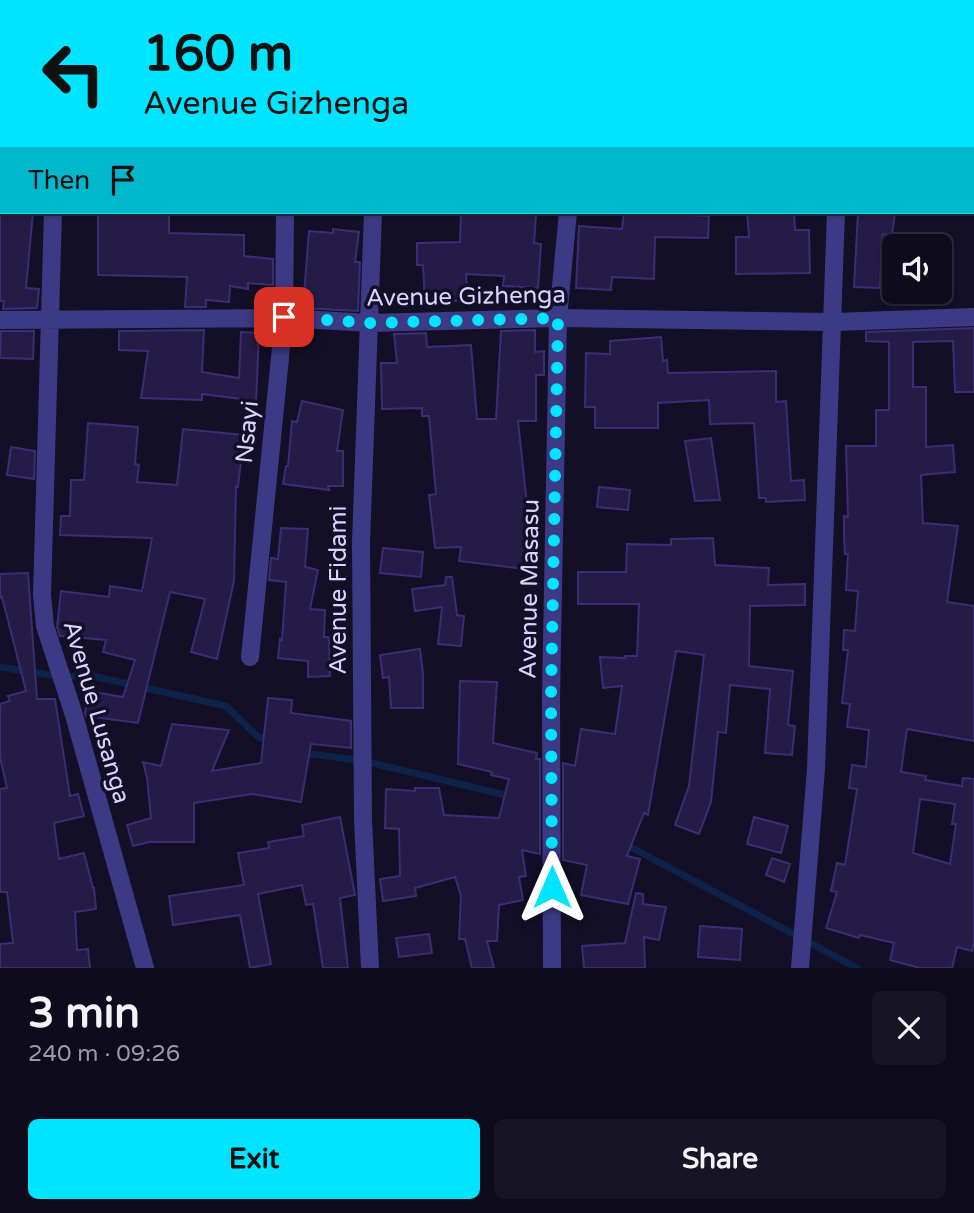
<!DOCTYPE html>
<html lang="en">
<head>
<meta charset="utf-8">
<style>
	:root { --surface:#0e0b1c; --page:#171425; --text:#f1f3f6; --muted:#9b9ba3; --line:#2e2b3b; --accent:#00e5ff }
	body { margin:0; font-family:"Varela Round",sans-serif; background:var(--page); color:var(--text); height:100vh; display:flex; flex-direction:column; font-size:26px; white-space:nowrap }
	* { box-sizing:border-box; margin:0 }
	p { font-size:23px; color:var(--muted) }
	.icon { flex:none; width:38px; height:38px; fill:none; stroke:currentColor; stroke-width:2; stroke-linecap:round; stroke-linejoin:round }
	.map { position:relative; height:968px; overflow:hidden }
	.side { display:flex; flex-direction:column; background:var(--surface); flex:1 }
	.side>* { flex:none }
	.guide { position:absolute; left:0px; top:0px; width:975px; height:214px; box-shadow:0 2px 5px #0004,0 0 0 2px var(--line); background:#00e5ff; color:#111; overflow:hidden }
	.fabs { position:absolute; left:882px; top:234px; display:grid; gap:14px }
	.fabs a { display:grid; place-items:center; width:70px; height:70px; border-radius:10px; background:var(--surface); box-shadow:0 2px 5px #0004,0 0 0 2px var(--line); font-size:35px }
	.pin { position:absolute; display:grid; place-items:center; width:60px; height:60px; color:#fff; margin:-30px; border-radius:14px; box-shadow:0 4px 10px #0006 }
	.me { position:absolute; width:77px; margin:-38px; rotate:0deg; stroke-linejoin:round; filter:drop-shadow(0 0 5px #0008) }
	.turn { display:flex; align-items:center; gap:24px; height:147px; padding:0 28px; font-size:32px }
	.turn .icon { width:91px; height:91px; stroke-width:2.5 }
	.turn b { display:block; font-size:49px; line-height:60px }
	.then { display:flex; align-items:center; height:66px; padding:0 28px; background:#0003; gap:14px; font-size:26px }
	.round { display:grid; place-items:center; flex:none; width:74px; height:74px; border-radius:10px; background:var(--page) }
	.head { display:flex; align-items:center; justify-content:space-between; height:119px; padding:0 28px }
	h1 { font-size:42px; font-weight:700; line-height:52px }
	.primary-button { display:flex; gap:14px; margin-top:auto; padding:14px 28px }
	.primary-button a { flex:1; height:80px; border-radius:10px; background:var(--accent); color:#111; font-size:28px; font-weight:700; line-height:80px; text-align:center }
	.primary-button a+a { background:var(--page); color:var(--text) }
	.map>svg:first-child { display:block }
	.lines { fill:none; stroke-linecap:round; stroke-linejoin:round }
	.stream { stroke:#0c2248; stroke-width:7 }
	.building { fill:#241b47; stroke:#3b2d73; stroke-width:2; fill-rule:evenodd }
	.minor { stroke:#3d3a85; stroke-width:18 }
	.route { stroke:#00e5ff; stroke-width:12; stroke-dasharray:0 21.6 }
	.labels { text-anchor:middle; stroke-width:7; stroke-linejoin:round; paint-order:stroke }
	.street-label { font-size:24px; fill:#d9d4ff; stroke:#130f26 }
</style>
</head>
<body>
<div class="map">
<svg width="974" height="968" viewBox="0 0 974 968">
	<rect width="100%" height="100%" fill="#130f26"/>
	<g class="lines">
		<path class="stream" d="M 0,667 L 62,677 L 88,675 L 226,706 L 257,736 L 272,743
			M 303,753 L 364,761 L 514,797
			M 623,843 L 857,968"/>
	</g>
	<path class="building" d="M 0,212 L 33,212 L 26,288 L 39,289 L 37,308 L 3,309 L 4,301 L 0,301 Z
		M 98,212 L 169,212 L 169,233 L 244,235 L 244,256 L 273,259 L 273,285 L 248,283 L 248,289 L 230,286 L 229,302 L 206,300 L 206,307 L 185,307 L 187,277 L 98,275 Z
		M 461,212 L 536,215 L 534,243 L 541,244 L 538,288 L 503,286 L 504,276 L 466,274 L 468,300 L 425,303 L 423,265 L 417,265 L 417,243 L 460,242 Z
		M 624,212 L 685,212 L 685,215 L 709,216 L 708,238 L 655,237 L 654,279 L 612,277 L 611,290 L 576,288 L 579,226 L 622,229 Z
		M 747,212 L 794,212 L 795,230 L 809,230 L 810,273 L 736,274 L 736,237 L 749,237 Z
		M 858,212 L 895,212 L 892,235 L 882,234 L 880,288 L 854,287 Z
		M 333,229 L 359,232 L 355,262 L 360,262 L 358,311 L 303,308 L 309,231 L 333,233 Z
		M 974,328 L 974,392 L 955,392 L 953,341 L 913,342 L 913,387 L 926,387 L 926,447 L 953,445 L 955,472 L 921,475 L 923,523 L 958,526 L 947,602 L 974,606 L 974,741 L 907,729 L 901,772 L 926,776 L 925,780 L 962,786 L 963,778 L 974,779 L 974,941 L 972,951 L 957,947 L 952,968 L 920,968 L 890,960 L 894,943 L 860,935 L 859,938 L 826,928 L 837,892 L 831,891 L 837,863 L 845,865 L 857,789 L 849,788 L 852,765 L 866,767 L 869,730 L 847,727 L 850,704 L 842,703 L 848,650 L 843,650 L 844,630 L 855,631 L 858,591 L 846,590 L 848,554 L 845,554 L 844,536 L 844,516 L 848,517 L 846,446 L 876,446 L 876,410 L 889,410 L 889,342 L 866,341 L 866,332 ZM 920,799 L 955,804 L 952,824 L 956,824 L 950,864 L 913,853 Z
		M 204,330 L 202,372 L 239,378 L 241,332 L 259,333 L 256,401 L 202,394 L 202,400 L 141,398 L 148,351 L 119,350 L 119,331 Z
		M 535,330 L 535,352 L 544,351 L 544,375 L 536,375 L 536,421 L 518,421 L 527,504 L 528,548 L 525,569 L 459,561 L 461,547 L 435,548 L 429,495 L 436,494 L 429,416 L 422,416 L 422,408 L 382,409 L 381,363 L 397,363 L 394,334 L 426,333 L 427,347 L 471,345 L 477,419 L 496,419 L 501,331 Z
		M 1,331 L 34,331 L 33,359 L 0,358 Z
		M 661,337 L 663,361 L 667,360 L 668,373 L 776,371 L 776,402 L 786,401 L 791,481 L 804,480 L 805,500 L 766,502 L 766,498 L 759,498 L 754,423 L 710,424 L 709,400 L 658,403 L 658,428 L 595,428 L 595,407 L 585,407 L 586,353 L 610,354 L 610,341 Z
		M 302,401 L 343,410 L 337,451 L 343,451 L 343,486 L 328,486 L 329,490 L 283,484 L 286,466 L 288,466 L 292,421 L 297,422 Z
		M 88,423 L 138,427 L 135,464 L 139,465 L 137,482 L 177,485 L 183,429 L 244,435 L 238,487 L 236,486 L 234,581 L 217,659 L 191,652 L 205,599 L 170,592 L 138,723 L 86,716 L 85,713 L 88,691 L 123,697 L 135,660 L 103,652 L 106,640 L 60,636 L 57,627 L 61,591 L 109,597 L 110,586 L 142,591 L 152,538 L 60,535 L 61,516 L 70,516 L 71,480 L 84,480 Z
		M 711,438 L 720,500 L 695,501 L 685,441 Z
		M 11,447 L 35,451 L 34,479 L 7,475 Z
		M 599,487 L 630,490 L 628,510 L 597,507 Z
		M 281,528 L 308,529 L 305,567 L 318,570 L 310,609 L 325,610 L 324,637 L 329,637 L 330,676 L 308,677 L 308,661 L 278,658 L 280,639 L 282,640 L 286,582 L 269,580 L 271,558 L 278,559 Z
		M 713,538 L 715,565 L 769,568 L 768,585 L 805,584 L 805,605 L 750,606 L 749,666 L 793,671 L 788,725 L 795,726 L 792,755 L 765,753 L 770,689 L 730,685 L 726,733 L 718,732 L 711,802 L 699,834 L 675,825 L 689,786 L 704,655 L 676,651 L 648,815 L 644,813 L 627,856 L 640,859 L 628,904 L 581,895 L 587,865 L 563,860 L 563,763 L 575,766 L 581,729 L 615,734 L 622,686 L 603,688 L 600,657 L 625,658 L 625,656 L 637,656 L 639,604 L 578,604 L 578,572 L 626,572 L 627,544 L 671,545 L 671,539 Z
		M 383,548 L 423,552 L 421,577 L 380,573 Z
		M 28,573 L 37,699 L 55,699 L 70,796 L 78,794 L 84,816 L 54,823 L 59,859 L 84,853 L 93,888 L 94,888 L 96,909 L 75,912 L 77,950 L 88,949 L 90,968 L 0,968 L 0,944 L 13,943 L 7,892 L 0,892 L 0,789 L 7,788 L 0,757 L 0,704 L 10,701 L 8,696 L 26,691 L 2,597 L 0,598 L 0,574 Z
		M 446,577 L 452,577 L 457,615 L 464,616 L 461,646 L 438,644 L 442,607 L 415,611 L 412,589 L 445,585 Z
		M 420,649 L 423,673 L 423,708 L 391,708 L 389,677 L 383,678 L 380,655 Z
		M 460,681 L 497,682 L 493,743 L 537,753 L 536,759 L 540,759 L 540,854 L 522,850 L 526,876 L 519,877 L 523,900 L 499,905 L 497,941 L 487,941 L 494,968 L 472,968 L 465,939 L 459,939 L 461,896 L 455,877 L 415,888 L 416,896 L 383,901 L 380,879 L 400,876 L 399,829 L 385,828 L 386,789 L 415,791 L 415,788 L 439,788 L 444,815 L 499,818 L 509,779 L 491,775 L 492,772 L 458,764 Z
		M 268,698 L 292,700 L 291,713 L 351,721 L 351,748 L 311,744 L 301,802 L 252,794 L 194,803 L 194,842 L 149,842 L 133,846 L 127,825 L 151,818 L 147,778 L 143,762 L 161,766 L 172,724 L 229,730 L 212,771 L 261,763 Z
		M 340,817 L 355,895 L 340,898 L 348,968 L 323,968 L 313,904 L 306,905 L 302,885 L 258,894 L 271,964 L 250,968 L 240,915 L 173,925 L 169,896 L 244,885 L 238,853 L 269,848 L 268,842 L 304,836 L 302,825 Z
		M 754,817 L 788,826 L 781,853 L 747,844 Z
		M 772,858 L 790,864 L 784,882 L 766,875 Z
		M 636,893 L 643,894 L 643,904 L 666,907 L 659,940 L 644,937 L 645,968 L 584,968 L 582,946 L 625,943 Z
		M 700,926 L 742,929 L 740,960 L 698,957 Z
		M 429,934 L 432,953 L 399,957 L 396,938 Z"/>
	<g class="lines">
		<path class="minor" d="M 277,0 L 277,2
			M 55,2 L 55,0
			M 378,2 L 378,0
			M 588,2 L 588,0
			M 840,2 L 841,0
			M 53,212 L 42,595 L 45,626 L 74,715 L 145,968
			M 0,320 L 284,318 L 370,323 L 558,318 L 834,322 L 974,317
			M 250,657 L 284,318 L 285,212
			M 370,968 L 363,820 L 361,542 L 373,212
			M 552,968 L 551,697 L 558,318 L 568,212
			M 800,968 L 816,769 L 836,212"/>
	</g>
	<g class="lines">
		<path class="route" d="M 284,317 L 370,323 L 558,318 L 551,697 L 552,887"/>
	</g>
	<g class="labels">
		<g class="street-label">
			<text transform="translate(466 296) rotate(-1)" y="8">Avenue Gizhenga</text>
			<text transform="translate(247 432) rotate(-84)" y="8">Nsayi</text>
			<text transform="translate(529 589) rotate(-89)" y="8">Avenue Masasu</text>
			<text transform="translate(338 590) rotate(-90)" y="8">Avenue Fidami</text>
			<text transform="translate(97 712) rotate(74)" y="8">Avenue Lusanga</text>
		</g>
	</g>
</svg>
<div class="fabs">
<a><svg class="icon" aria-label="sound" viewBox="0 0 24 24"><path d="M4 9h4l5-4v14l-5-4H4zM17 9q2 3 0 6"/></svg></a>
</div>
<div class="pin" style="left:284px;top:317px;background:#d93025"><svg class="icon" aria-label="arrive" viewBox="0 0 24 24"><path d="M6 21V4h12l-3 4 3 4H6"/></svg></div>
<svg class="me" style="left:552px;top:887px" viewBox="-20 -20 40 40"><path d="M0-17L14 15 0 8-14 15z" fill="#00e5ff" stroke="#fff" stroke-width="4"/></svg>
<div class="guide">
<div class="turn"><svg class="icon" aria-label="left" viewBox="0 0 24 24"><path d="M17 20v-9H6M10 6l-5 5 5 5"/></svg><div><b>160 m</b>Avenue Gizhenga</div></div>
<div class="then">Then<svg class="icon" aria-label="arrive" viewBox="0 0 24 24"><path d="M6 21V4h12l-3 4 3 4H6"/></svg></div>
</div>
</div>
<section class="side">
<div class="head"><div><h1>3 min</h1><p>240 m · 09:26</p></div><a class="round"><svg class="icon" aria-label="close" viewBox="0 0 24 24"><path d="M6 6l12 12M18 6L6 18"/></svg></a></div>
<div class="primary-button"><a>Exit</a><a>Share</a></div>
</section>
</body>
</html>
